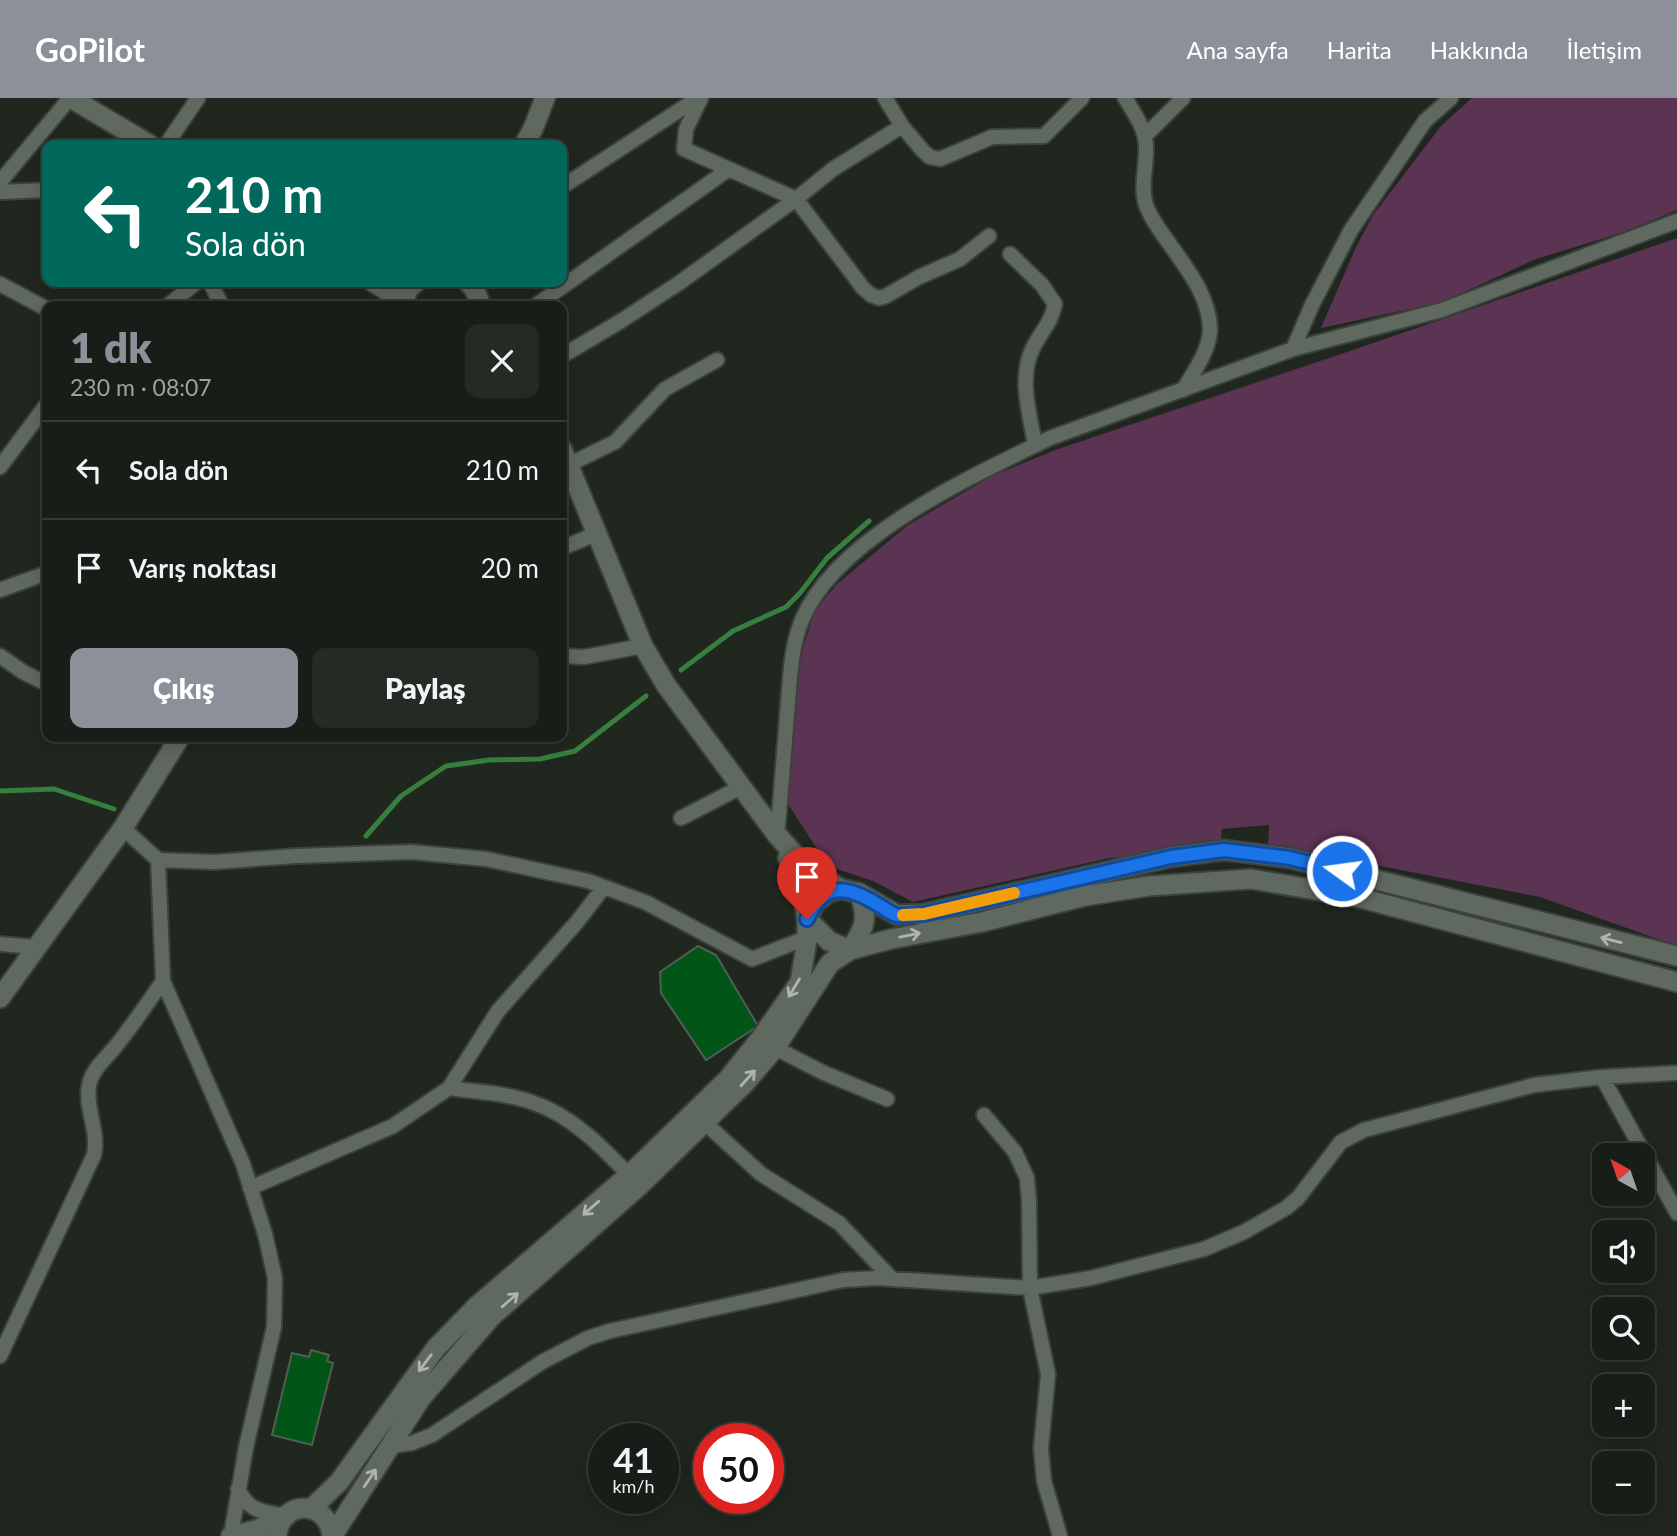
<!DOCTYPE html>
<html lang="tr">
<head>
<meta charset="utf-8">
<style>
	:root { --surface:#171d17; --page:#242a24; --text:#f1f3f6; --muted:#9ea2a1; --line:#363b36; --accent:#8c9099 }
	body { margin:0; font-family:Lato,sans-serif; background:var(--page); color:var(--text); height:100vh; display:flex; flex-direction:column; font-size:26px; white-space:nowrap }
	* { box-sizing:border-box; margin:0 }
	p { font-size:23px; color:var(--muted) }
	.icon { flex:none; width:38px; height:38px; fill:none; stroke:currentColor; stroke-width:2; stroke-linecap:round; stroke-linejoin:round }
	.map { position:relative; flex:1; overflow:hidden }
	.side { position:absolute; left:42px; top:203px; width:525px; height:441px; display:flex; flex-direction:column; background:var(--surface); border-radius:14px; box-shadow:0 4px 18px #0003,0 0 0 2px var(--line) }
	.side>* { flex:none }
	.banner { position:absolute; left:42px; top:42px; width:525px; height:147px; border-radius:14px; box-shadow:0 4px 18px #0003,0 0 0 2px var(--line); background:#00695c; color:#fff; overflow:hidden }
	.needle { width:46px; rotate:320deg }
	.tools { position:absolute; left:1592px; top:1045px; display:grid; gap:14px }
	.tools a { display:grid; place-items:center; width:63px; height:63px; border-radius:14px; background:var(--surface); box-shadow:0 4px 18px #0003,0 0 0 2px var(--line); font-size:35px }
	.speed { position:absolute; left:588px; top:1325px; display:flex; gap:14px; font-size:35px; font-weight:700; text-align:center }
	.speed>* { display:grid; place-content:center; width:91px; height:91px; border-radius:50%; background:var(--surface); box-shadow:0 4px 18px #0003,0 0 0 2px var(--line); line-height:1 }
	.speed small { font-size:18px; font-weight:400 }
	.speed .limit { border:10px solid #d22; background:#fff; color:#111 }
	.pin { position:absolute; display:grid; place-items:center; width:60px; height:60px; color:#fff; margin:-72px -30px; border-radius:50% 50% 50% 0; rotate:-45deg; box-shadow:0 0 7px #0007 }
	.pin .icon { rotate:45deg }
	.me { position:absolute; width:77px; margin:-38px; rotate:284deg; stroke-linejoin:round; filter:drop-shadow(0 0 5px #0008) }
	.turn { display:flex; align-items:center; gap:24px; height:147px; padding:0 28px; font-size:32px }
	.turn .icon { width:91px; height:91px; stroke-width:2.5 }
	.turn b { display:block; font-size:49px; line-height:60px }
	.round { display:grid; place-items:center; flex:none; width:74px; height:74px; border-radius:14px; background:var(--page) }
	.summary { display:flex; align-items:center; justify-content:space-between; height:119px; padding:0 28px }
	h1 { font-size:42px; font-weight:800; line-height:52px; color:var(--accent) }
	.action { display:flex; gap:14px; margin-top:auto; padding:14px 28px }
	.action a { flex:1; height:80px; border-radius:14px; background:var(--accent); color:#fff; font-size:28px; font-weight:800; line-height:80px; text-align:center }
	.action a+a { background:var(--page); color:var(--text) }
	ul { padding:0; list-style:none }
	li { display:flex; align-items:center; gap:21px; height:98px; padding:0 28px; border-top:2px solid var(--line) }
	li div { flex:1 }
	li b { display:block; font-size:26px }
	li em { font-style:normal }
	header { display:flex; align-items:center; gap:42px; box-sizing:border-box; height:98px; padding:0 35px; background:var(--accent); color:#fff }
	header strong { font-size:33px }
	nav { display:flex; gap:38px; margin-inline-start:auto; font-size:24px }
	.map>svg:first-child { display:block }
	.green { fill:#5b3353 }
	.lines { fill:none; stroke-linecap:round; stroke-linejoin:round }
	.stream { stroke:#377e3f; stroke-width:5 }
	.building { fill:#015617; stroke:#535d53; stroke-width:2 }
	.street-casing { stroke:#3b423b; stroke-width:18 }
	.secondary-casing { stroke:#3b423b; stroke-width:23 }
	.street { stroke:#606960; stroke-width:14 }
	.secondary { stroke:#606960; stroke-width:19 }
	.oneway { stroke:#aeb5ae }
	.route-casing { stroke:#114b97; stroke-width:18 }
	.route { stroke:#1a73e8; stroke-width:12 }
	.slow { stroke:#f59e0b; stroke-width:12 }
</style>
</head>
<body>
<header>
<strong>GoPilot</strong>
<nav><a>Ana sayfa</a><a>Harita</a><a>Hakkında</a><a>İletişim</a></nav>
</header>
<div class="map">
<svg width="1677" height="1438" viewBox="0 0 1677 1438">
	<rect width="100%" height="100%" fill="#1f271f"/>
	<path class="green" d="M 1472,0 L 1677,0 L 1677,112 L 1627,133 L 1536,161 L 1443,204 L 1321,230 L 1356,149 L 1373,117 L 1441,28 Z
		M 1677,140 L 1677,848 L 1540,799 L 1344,761 L 1268,749 L 1269,727 L 1222,731 L 1220,755 L 1109,760 L 913,804 L 873,783 L 828,768 L 788,706 L 797,569 L 815,512 L 838,485 L 908,427 L 992,378 L 1055,352 L 1353,252 Z"/>
	<g class="lines">
		<path class="stream" d="M 681,572 L 733,533 L 786,509 L 800,495 L 827,460 L 869,423
			M 0,693 L 54,691 L 114,711
			M 366,738 L 401,698 L 446,668 L 489,662 L 540,661 L 575,653 L 646,598"/>
	</g>
	<path class="building" d="M 698,848 L 716,857 L 758,928 L 706,962 L 661,895 L 660,874 Z
		M 311,1252 L 329,1257 L 327,1263 L 333,1265 L 312,1347 L 272,1337 L 292,1255 L 309,1259 Z"/>
	<g class="lines">
		<g class="street-casing">
			<path id="street" d="M 701,0 L 686,31 L 684,51 L 796,101 L 863,190 L 871,197 L 879,200 L 886,198 L 919,179 L 960,161 L 989,138
				M 1125,0 C 1134,15 1146,31 1146,49 C 1147,68 1140,88 1146,107 C 1151,122 1162,135 1171,148 C 1189,173 1211,202 1210,234 C 1208,255 1193,275 1183,292
				M 902,28 L 923,53 L 930,59 L 940,61 L 992,39 L 1044,38 L 1082,0
				M 1145,38 L 1183,0
				M 166,47 L 198,0
				M 0,84 L 70,0
				M 562,89 L 698,0
				M 0,94 L 47,92
				M 1010,156 L 1042,187 L 1055,206 C 1051,226 1041,233 1033,250 C 1018,279 1030,317 1035,347
				M 210,184 L 222,208
				M 0,186 L 47,211
				M 167,208 L 197,184
				M 535,208 L 729,71
				M 1293,251 L 1442,212 L 1677,123
				M 562,258 L 621,223 L 679,185 L 796,101 L 833,71 L 902,28 L 885,0
				M 570,366 L 615,344 L 665,291 L 717,262
				M 0,369 L 47,306
				M 562,450 L 598,435
				M 0,492 L 47,475
				M 0,558 L 23,574 L 47,586
				M 562,558 L 584,559 L 643,548
				M 681,720 L 741,689
				M 123,730 L 158,762 L 163,883 L 243,1066 L 265,1136 L 275,1180 L 274,1229 L 246,1349 L 231,1438
				M 777,737 C 781,697 784,656 787,616 C 790,585 790,551 802,522 C 836,439 973,378 1050,340 L 1293,251 L 1312,207 L 1351,132 L 1425,23 L 1451,0
				M 158,762 L 213,764 L 296,758 L 411,754 L 486,761 L 588,783 L 647,805 L 752,861 L 814,837
				M 0,846 L 36,849
				M 775,950 L 824,975 L 887,1001
				M 1602,979 L 1677,1115
				M 449,990 L 498,913 L 577,824 L 604,789
				M 984,1017 L 1015,1054 L 1027,1080 L 1029,1103 L 1030,1190 L 1048,1276 L 1041,1350 L 1044,1383 L 1060,1438
				M 704,1024 L 761,1076 L 839,1125 L 892,1181
				M 250,1090 L 393,1028 L 449,990 C 476,994 508,995 534,1005 C 572,1018 602,1049 629,1077
				M 0,1258 L 94,1057 C 99,1031 85,1012 89,988 C 91,971 109,958 119,944 C 135,924 149,903 163,883
				M 391,1348 L 412,1345 L 432,1337 L 542,1264 L 588,1240 L 610,1233 L 843,1182 L 877,1180 L 1030,1190 L 1091,1180 L 1204,1151 L 1244,1134 L 1286,1110 L 1298,1100 L 1341,1044 L 1364,1032 L 1534,987 L 1602,979 L 1677,975
				M 238,1391 C 250,1415 262,1413 286,1418"/>
		</g>
		<g class="secondary-casing">
			<path id="secondary" d="M 71,0 L 150,47
				M 524,47 L 533,31 L 545,0
				M 373,184 L 403,202
				M 468,184 L 475,192 L 481,208
				M 401,208 L 409,190 L 416,184
				M 562,351 L 643,548 L 666,587 L 777,737 L 806,769 L 841,791
				M 788,760 L 801,786 L 807,821 L 829,843 L 850,852 C 865,830 869,820 859,795
				M 0,900 L 123,730 L 180,639
				M 311,1411 L 339,1384 L 436,1250 L 477,1208 L 629,1077 L 728,981 L 761,940 L 800,884 L 807,842 L 807,821 L 815,805 L 829,794 L 841,791 L 859,795 L 897,817 L 924,816 L 1171,759 L 1224,752 L 1290,760 L 1677,858
				M 333,1437 L 421,1300 L 491,1219 L 639,1088 L 745,985 L 775,950 L 830,865 L 850,852 L 891,841 L 982,824 L 1085,798 L 1149,788 L 1251,781 L 1357,799 L 1677,884
				M 231,1438 L 256,1432 L 286,1418
				M 277,1438 C 280,1401 328,1401 332,1438"/>
		</g>
		<use href="#street" class="street"/>
		<use href="#secondary" class="secondary"/>
	</g>
	<defs><path id="oneway-shaft" d="M-6 0H5M1.5-3L5.5 0L1.5 3" fill="none" stroke-width="1.6" stroke-linecap="round" stroke-linejoin="round" transform="scale(1.75)"/></defs>
	<g class="oneway">
		<use href="#oneway-shaft" transform="translate(910 837) rotate(-11)"/>
		<use href="#oneway-shaft" transform="translate(1611 842) rotate(-166)"/>
		<use href="#oneway-shaft" transform="translate(794 890) rotate(121)"/>
		<use href="#oneway-shaft" transform="translate(748 980) rotate(-48)"/>
		<use href="#oneway-shaft" transform="translate(591 1110) rotate(139)"/>
		<use href="#oneway-shaft" transform="translate(510 1202) rotate(-41)"/>
		<use href="#oneway-shaft" transform="translate(425 1265) rotate(127)"/>
		<use href="#oneway-shaft" transform="translate(370 1380) rotate(-56)"/>
	</g>
	<g class="lines">
		<g class="route-casing">
			<path id="route" d="M 807,821 C 824,784 846,787 877,806 C 883,809 890,815 896,817 C 904,819 916,816 924,816 L 1171,759 L 1224,752 L 1290,760 L 1342,773"/>
		</g>
		<use href="#route" class="route"/>
		<path class="slow" d="M 903,817 L 924,816 L 1014,795"/>
	</g>
</svg>
<div class="tools">
<a><svg class="needle" viewBox="-14 -14 28 28"><path d="M0-13l5 13h-10z" fill="#e53935"/><path d="M0 13l5-13h-10z" fill="#9ea2a1"/></svg></a>
<a><svg class="icon" aria-label="sound" viewBox="0 0 24 24"><path d="M4 9h4l5-4v14l-5-4H4zM17 9q2 3 0 6"/></svg></a>
<a><svg class="icon" aria-label="search" viewBox="0 0 24 24"><circle cx="10" cy="10" r="6"/><path d="M15 15l6 6"/></svg></a>
<a>+</a>
<a>−</a>
</div>
<div class="speed"><div>41<small>km/h</small></div><div class="limit">50</div></div>
<div class="pin" style="left:807px;top:821px;background:#d93025"><svg class="icon" aria-label="arrive" viewBox="0 0 24 24"><path d="M6 21V4h12l-3 4 3 4H6"/></svg></div>
<svg class="me" style="left:1342px;top:773px" viewBox="-20 -20 40 40"><circle r="17" fill="#1a73e8" stroke="#fff" stroke-width="3"/><path d="M0-11L8 9 0 5-8 9z" fill="#fff"/></svg>
<div class="banner">
<div class="turn"><svg class="icon" aria-label="left" viewBox="0 0 24 24"><path d="M17 20v-9H6M10 6l-5 5 5 5"/></svg><div><b>210 m</b>Sola dön</div></div>
</div>
<section class="side">
<div class="summary"><div><h1>1 dk</h1><p>230 m · 08:07</p></div><a class="round"><svg class="icon" aria-label="close" viewBox="0 0 24 24"><path d="M6 6l12 12M18 6L6 18"/></svg></a></div>
<ul>
<li><svg class="icon" aria-label="left" viewBox="0 0 24 24"><path d="M17 20v-9H6M10 6l-5 5 5 5"/></svg><div><b>Sola dön</b></div><em>210 m</em></li>
<li><svg class="icon" aria-label="arrive" viewBox="0 0 24 24"><path d="M6 21V4h12l-3 4 3 4H6"/></svg><div><b>Varış noktası</b></div><em>20 m</em></li>
</ul>
<div class="action"><a>Çıkış</a><a>Paylaş</a></div>
</section>
</div>
</body>
</html>
